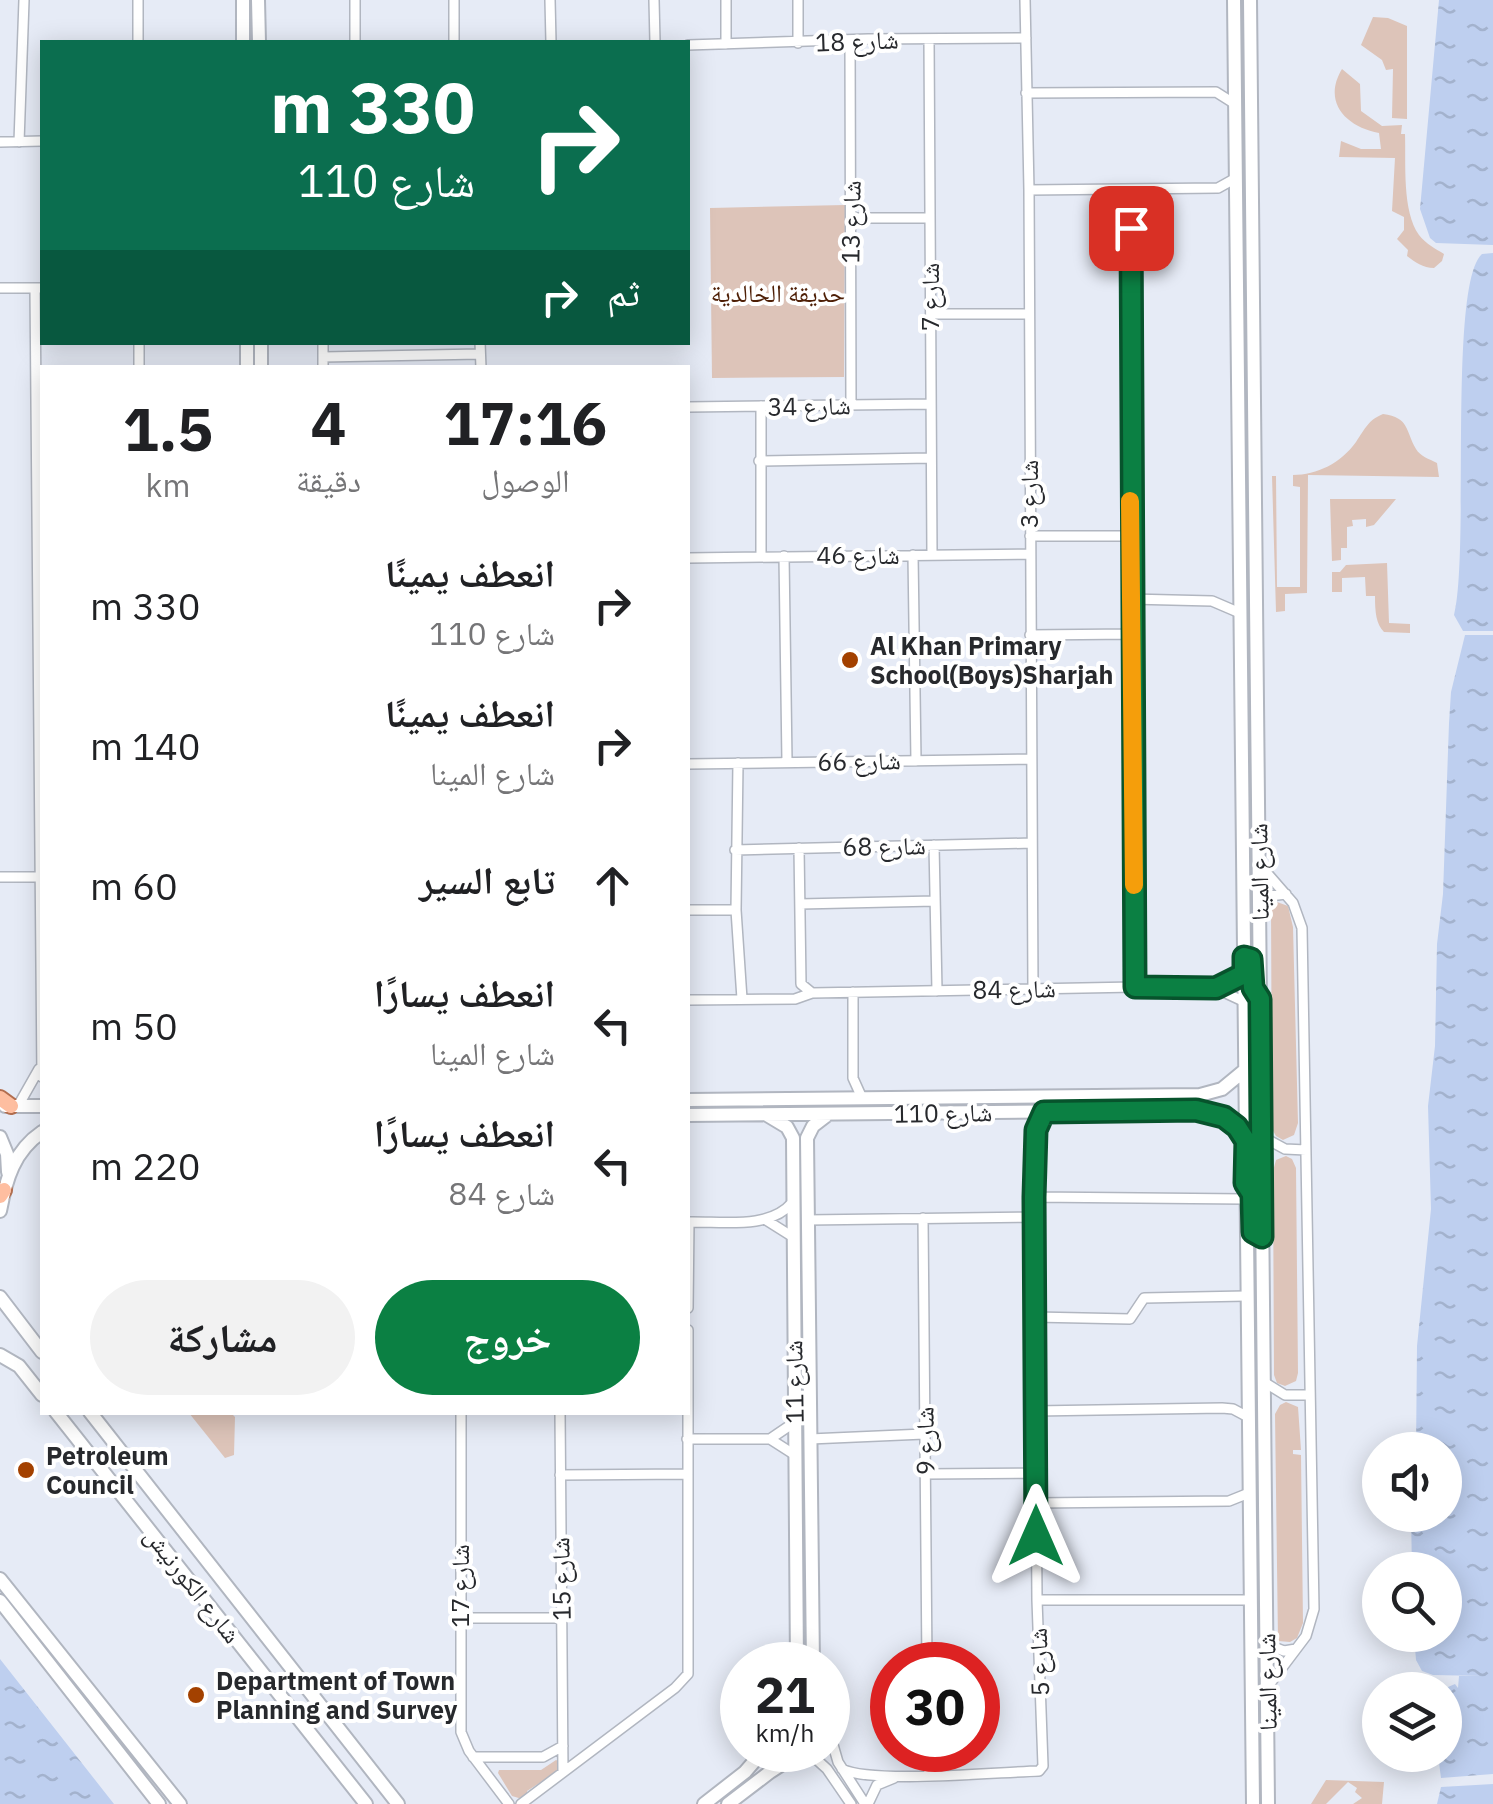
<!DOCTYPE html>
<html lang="ar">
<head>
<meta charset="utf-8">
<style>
	:root { --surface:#fff; --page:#f2f2f2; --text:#202124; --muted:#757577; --accent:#0b8043 }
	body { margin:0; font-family:"IBM Plex Sans","Noto Naskh Arabic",sans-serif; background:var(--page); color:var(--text); direction:rtl; height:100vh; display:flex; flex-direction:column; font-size:38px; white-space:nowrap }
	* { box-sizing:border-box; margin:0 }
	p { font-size:32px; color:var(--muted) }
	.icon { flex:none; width:55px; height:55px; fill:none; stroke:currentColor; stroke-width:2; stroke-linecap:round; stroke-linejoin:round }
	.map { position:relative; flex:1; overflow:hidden; direction:ltr }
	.details { position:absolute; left:40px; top:365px; width:650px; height:1050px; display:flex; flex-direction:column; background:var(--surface); border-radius:0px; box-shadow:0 5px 25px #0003; direction:rtl }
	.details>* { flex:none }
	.top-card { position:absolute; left:40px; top:40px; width:650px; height:305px; border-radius:0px; box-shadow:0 5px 25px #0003; direction:rtl; background:#0b6e4f; color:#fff; overflow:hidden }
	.buttons { position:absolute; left:1362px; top:1432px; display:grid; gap:20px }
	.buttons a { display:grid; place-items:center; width:100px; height:100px; border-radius:50%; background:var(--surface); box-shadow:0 5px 25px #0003; font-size:50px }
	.speed { position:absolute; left:720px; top:1642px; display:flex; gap:20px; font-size:50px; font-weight:700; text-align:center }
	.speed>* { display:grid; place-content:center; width:130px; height:130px; border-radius:50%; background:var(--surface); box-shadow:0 5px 25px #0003; line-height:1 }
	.speed small { font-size:25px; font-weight:400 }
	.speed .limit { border:15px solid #d22; background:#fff; color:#111 }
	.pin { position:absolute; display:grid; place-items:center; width:85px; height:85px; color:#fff; margin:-42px; border-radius:20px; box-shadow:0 5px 15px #0006 }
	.me { position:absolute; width:110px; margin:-55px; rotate:0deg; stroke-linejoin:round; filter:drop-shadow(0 0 8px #0008) }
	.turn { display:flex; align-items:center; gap:35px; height:210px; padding:0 50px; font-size:45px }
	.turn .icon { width:130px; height:130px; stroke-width:2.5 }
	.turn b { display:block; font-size:70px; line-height:85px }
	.then { display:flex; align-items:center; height:95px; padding:0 50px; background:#0003; gap:20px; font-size:38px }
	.eta { display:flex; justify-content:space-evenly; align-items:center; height:170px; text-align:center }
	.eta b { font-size:60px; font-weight:700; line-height:70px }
	.cta { display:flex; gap:20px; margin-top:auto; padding:20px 50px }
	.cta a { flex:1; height:115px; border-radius:60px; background:var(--accent); color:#fff; font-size:40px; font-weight:700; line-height:115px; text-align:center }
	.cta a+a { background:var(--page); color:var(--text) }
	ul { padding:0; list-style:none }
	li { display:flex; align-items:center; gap:30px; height:140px; padding:0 50px }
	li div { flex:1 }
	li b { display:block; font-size:38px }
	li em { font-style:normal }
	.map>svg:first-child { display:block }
	.park { fill:#ddc4b9 }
	.water { fill:url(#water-ripples) }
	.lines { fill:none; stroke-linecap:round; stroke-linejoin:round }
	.street-casing { stroke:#b1b6c0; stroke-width:12 }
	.secondary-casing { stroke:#b1b6c0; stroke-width:16 }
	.primary-casing { stroke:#b26e4f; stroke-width:18 }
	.street { stroke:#fff; stroke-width:9 }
	.secondary { stroke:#fff; stroke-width:12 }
	.primary { stroke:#febea0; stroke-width:14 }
	.route-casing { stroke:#07532c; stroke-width:25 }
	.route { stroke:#0b8043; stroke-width:18 }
	.slow { stroke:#f59e0b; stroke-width:18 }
	.poi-dot { fill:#a34100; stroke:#fff; stroke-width:4 }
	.labels { text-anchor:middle; stroke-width:8; stroke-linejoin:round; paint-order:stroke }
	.street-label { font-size:25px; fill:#27292d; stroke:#fff }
	.park-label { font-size:25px; fill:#4e1f06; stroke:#fff }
	.poi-label { font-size:25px; font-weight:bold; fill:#27292d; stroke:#fff; text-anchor:start }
</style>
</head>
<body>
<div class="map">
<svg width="1493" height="1804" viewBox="0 0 1493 1804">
	<defs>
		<pattern id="water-ripples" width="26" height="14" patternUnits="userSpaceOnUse" patternTransform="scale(2.5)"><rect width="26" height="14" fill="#becfef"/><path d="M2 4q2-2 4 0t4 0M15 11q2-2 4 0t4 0" fill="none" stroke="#a3b2cd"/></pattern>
	</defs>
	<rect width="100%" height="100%" fill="#e6ebf6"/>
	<path class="park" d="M 1373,17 L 1388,18 L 1407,26 L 1407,119 L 1392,118 L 1393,69 L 1386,70 L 1382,60 L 1361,45 Z
		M 1342,69 L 1360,84 L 1361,111 L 1382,126 L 1402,125 L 1401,134 L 1405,134 C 1406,164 1402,211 1419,235 C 1426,244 1436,249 1444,254 L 1442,261 L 1434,268 C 1423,268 1415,262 1407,256 L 1408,250 L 1397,239 L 1404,230 L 1404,217 L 1392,211 L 1395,158 L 1339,157 L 1341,141 L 1361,149 L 1381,149 L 1379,133 C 1346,127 1322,102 1342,69 Z
		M 845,205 L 844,377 L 712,378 L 710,208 Z
		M 1383,414 C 1410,418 1405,430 1416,449 C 1420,456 1429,459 1437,463 L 1439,477 L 1308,475 L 1307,593 L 1285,594 L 1285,611 L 1276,612 L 1272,476 L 1276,476 L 1277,587 L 1300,587 L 1300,487 L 1293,486 L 1293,475 C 1317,475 1341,463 1356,442 C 1365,429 1368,420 1383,414 Z
		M 1330,499 L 1396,499 L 1374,525 L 1366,527 L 1366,519 L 1352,520 L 1353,526 L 1347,527 L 1347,548 L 1341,548 L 1341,560 L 1332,561 Z
		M 1387,563 L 1389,623 L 1410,624 L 1410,633 L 1384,632 C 1376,624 1375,612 1375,596 L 1366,596 L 1365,577 L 1342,578 L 1342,592 L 1332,592 L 1332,572 L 1340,572 L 1346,565 Z
		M 1277,902 L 1288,906 L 1293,927 L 1298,1123 L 1294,1135 L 1283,1140 L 1276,1136 L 1272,1129 L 1271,907 Z
		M 1286,1156 L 1292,1159 L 1296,1168 L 1298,1373 L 1296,1381 L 1285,1386 L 1277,1383 L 1274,1375 L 1273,1171 L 1276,1160 Z
		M 1286,1402 L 1298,1407 L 1301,1450 L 1293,1450 L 1293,1454 L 1301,1455 L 1303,1623 L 1297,1638 L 1290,1642 L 1278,1641 L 1275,1414 L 1280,1405 Z
		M 189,1413 L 231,1413 L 235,1417 L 234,1455 L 225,1458 Z
		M 556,1760 L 560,1762 L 558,1771 L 527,1791 L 527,1796 L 522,1799 L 512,1796 L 498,1773 L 499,1770 L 541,1770 Z
		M 1326,1780 L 1384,1782 L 1382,1804 L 1353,1804 L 1362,1798 L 1355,1792 L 1357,1788 L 1348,1782 L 1326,1804 L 1311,1804 Z"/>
	<path class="water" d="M 1439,0 L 1493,0 L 1493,245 L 1436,243 L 1430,238 L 1420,209 Z
		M 1493,253 L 1493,631 L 1463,631 L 1454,615 C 1470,552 1448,284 1482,254 Z
		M 1465,635 L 1493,635 L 1493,1774 L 1441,1778 L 1438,1755 L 1445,1755 L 1445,1690 L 1441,1690 L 1455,1684 L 1458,1688 L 1459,1676 L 1483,1676 L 1433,1675 L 1422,1671 L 1416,1660 L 1414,1635 L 1445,1635 L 1445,1570 L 1412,1570 L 1411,1515 L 1445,1515 L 1445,1450 L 1416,1450 L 1417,1346 L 1431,1209 L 1428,1106 L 1435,1046 L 1437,944 L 1443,894 L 1449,723 L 1451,692 Z
		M 0,1659 L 114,1804 L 0,1804 Z
		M 1493,1784 L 1493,1804 L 1437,1804 L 1441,1787 Z"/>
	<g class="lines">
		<g class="street-casing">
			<path id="street" d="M 138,0 L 138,42
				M 355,0 L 355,42
				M 454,0 L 454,42
				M 550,0 L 551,42
				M 654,0 L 655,42
				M 726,0 L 726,44
				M 798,0 L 798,43
				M 1025,0 L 1029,190 L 1033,989
				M 929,39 L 932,555
				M 850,40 L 851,405
				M 688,45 L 868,39 L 1026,38
				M 1026,93 L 1216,92 L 1235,104
				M 0,142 L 42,141
				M 19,142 L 24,0
				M 1029,190 L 1218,188 L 1236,178
				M 1131,190 L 1130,536 L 1135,987
				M 852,218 L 930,218
				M 0,288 L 42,288
				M 35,288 L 42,1077
				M 931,314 L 1028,314
				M 323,342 L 323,368
				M 480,342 L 481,368
				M 323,357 L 480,354
				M 139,368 L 139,342
				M 688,407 L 931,404
				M 759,461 L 931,458
				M 1030,536 L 1130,536
				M 913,555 L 916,761
				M 761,556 L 761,406
				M 784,556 L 787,762
				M 688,558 L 1030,554
				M 1131,599 L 1212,601 L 1240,613
				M 1030,635 L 1131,634
				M 738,763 L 736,910 L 742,999
				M 688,764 L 1031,759
				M 934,845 L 937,991
				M 799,848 L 801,984 L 812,993
				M 735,850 L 1032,843
				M 1260,865 L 1293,903 L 1302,928 L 1314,1609 L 1306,1636 L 1269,1685
				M 0,877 L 42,877
				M 1259,903 L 1269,896 L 1286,894
				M 800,904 L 935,901
				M 688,910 L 736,910
				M 853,992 L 853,1078 L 862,1098
				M 688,1000 L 795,999 L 812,993 L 1135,987 L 1217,989 L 1245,1002
				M 18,1106 L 39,1069
				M 1261,1136 L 1285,1149 L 1306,1150
				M 1034,1197 L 1245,1199
				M 923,1218 L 927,1665
				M 766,1220 L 793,1237
				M 807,1220 L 1034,1217
				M 688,1222 C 721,1221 769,1230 792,1203
				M 688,1308 L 689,1222
				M 1035,1317 L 1130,1319 L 1144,1298 L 1246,1296
				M 1264,1382 L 1285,1395 L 1309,1395
				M 1035,1411 L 1222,1408 L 1233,1409 L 1248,1417
				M 461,1412 L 461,1732 L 469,1751 L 509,1804
				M 560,1412 L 563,1772
				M 687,1439 L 770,1439 L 795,1455
				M 770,1439 L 795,1422
				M 810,1439 L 924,1434
				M 925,1474 L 1036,1473
				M 560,1475 L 688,1474
				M 1037,1503 L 1229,1501 L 1249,1493
				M 1037,1600 L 1250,1600
				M 460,1618 L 561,1618
				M 1266,1644 L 1284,1651 L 1296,1649
				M 829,1731 L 838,1762 L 865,1804
				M 806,1750 L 827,1769 L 851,1804
				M 928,1750 L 929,1775
				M 473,1757 L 543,1757 L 563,1746
				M 842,1769 C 871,1784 998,1772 1039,1771 L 1043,1766 L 1037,1600 L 1034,1197 L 1036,1130 L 1044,1112
				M 521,1804 L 675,1688 L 688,1674 L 688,1330
				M 868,1804 L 877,1785 L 894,1778"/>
		</g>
		<g class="secondary-casing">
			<path id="secondary" d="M 243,0 L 243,42
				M 258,0 L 259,42
				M 1234,0 L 1253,1804
				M 1250,0 L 1268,1804
				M 247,342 L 247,368
				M 261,342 L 261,368
				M 688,1100 L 1200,1095 L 1222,1089 L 1245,1070
				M 5,1106 L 42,1106
				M 688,1115 L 1204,1110 L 1231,1121 L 1244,1138
				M 767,1115 L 787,1127 L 793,1138 L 797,1665
				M 0,1137 L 7,1154 L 8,1172
				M 0,1211 C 6,1179 14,1151 42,1132
				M 0,1297 L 42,1352
				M 0,1355 L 19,1366 L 42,1395
				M 56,1412 L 366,1804
				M 90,1412 L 398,1804
				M 0,1579 L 180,1804
				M 0,1601 L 159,1804
				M 813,1665 L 807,1138 L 813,1126 L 826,1116
				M 828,1715 L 828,1735
				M 704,1804 L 745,1772 L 764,1750
				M 728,1804 L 770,1772 L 804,1750"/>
		</g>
		<g class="primary-casing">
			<path id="primary" d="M 0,1098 L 11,1106
				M 0,1196 L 4,1190"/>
		</g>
		<use href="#street" class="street"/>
		<use href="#secondary" class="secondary"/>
		<use href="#primary" class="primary"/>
	</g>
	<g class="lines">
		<g class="route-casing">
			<path id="route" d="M 1036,1536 L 1034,1197 L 1036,1130 L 1044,1112 L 1196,1110 L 1224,1117 L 1237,1127 L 1246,1141 L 1245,1183 L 1252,1194 L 1253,1232 L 1262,1237 L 1260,999 L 1253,988 L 1251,959 L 1244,957 L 1244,974 L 1216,988 L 1135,987 L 1131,228"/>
		</g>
		<use href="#route" class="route"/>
		<path class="slow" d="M 1130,501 L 1134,885"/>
	</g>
	<g class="poi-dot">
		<circle cx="850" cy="660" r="10"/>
		<circle cx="26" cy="1470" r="10"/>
		<circle cx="196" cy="1695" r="10"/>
	</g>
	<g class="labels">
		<g class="street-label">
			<text transform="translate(857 41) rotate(-2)" y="9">شارع 18</text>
			<text transform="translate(851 222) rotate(-89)" y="9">شارع 13</text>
			<text transform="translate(930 297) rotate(-90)" y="9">شارع 7</text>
			<text transform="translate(809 406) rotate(-1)" y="9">شارع 34</text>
			<text transform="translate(1029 494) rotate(-90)" y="9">شارع 3</text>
			<text x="858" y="564">شارع 46</text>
			<text transform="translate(859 761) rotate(-1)" y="9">شارع 66</text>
			<text transform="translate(884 846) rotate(-1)" y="9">شارع 68</text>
			<text transform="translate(1259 872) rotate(-91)" y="9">شارع المينا</text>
			<text transform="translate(1014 989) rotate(-1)" y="9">شارع 84</text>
			<text transform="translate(943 1113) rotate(-1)" y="9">شارع 110</text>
			<text transform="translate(794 1382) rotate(-91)" y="9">شارع 11</text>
			<text transform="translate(925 1441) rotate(-91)" y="9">شارع 9</text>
			<text transform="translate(561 1579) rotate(-91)" y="9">شارع 15</text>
			<text transform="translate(193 1585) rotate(52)" y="9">شارع الكورنيش</text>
			<text transform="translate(460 1586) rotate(-90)" y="9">شارع 17</text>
			<text transform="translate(1039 1662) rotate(-92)" y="9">شارع 5</text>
			<text transform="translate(1267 1682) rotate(-91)" y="9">شارع المينا</text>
		</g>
		<g class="park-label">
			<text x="778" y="302">حديقة الخالدية</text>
		</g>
		<g class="poi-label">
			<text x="870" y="655">Al Khan Primary<tspan x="870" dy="29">School(Boys)Sharjah</tspan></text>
			<text x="46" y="1465">Petroleum<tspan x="46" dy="29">Council</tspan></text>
			<text x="216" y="1690">Department of Town<tspan x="216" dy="29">Planning and Survey</tspan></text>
		</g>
	</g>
</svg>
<div class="buttons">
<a><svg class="icon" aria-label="sound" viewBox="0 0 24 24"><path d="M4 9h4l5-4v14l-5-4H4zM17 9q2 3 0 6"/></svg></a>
<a><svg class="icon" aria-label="search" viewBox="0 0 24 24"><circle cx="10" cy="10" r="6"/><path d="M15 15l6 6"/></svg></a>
<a><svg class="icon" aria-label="layers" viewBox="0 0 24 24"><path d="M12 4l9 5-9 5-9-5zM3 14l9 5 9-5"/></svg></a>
</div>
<div class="speed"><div>21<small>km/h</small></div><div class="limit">30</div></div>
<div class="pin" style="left:1131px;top:228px;background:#d93025"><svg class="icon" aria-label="arrive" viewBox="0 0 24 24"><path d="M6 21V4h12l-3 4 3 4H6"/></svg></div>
<svg class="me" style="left:1036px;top:1536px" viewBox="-20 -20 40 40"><path d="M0-17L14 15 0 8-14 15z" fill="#0b8043" stroke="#fff" stroke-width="4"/></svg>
<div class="top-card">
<div class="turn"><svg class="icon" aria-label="right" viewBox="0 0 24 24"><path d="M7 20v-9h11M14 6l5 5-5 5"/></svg><div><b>330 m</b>شارع 110</div></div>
<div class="then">ثم<svg class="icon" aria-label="right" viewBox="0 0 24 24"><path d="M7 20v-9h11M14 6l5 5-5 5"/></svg></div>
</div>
<section class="details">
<div class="eta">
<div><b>17:16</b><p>الوصول</p></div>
<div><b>4</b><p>دقيقة</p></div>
<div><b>1.5</b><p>km</p></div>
</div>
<ul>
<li><svg class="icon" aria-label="right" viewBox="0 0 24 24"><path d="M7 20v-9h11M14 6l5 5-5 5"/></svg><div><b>انعطف يمينًا</b><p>شارع 110</p></div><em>330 m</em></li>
<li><svg class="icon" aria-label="right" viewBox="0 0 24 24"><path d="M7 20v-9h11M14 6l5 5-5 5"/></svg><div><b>انعطف يمينًا</b><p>شارع المينا</p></div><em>140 m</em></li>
<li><svg class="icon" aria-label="ahead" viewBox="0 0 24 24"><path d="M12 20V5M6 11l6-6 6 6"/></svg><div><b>تابع السير</b></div><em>60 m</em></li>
<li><svg class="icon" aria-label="left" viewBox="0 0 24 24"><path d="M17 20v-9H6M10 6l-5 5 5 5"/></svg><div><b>انعطف يسارًا</b><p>شارع المينا</p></div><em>50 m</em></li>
<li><svg class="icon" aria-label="left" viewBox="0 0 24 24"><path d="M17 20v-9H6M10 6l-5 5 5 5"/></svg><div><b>انعطف يسارًا</b><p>شارع 84</p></div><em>220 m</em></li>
</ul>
<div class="cta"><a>خروج</a><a>مشاركة</a></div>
</section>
</div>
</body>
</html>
